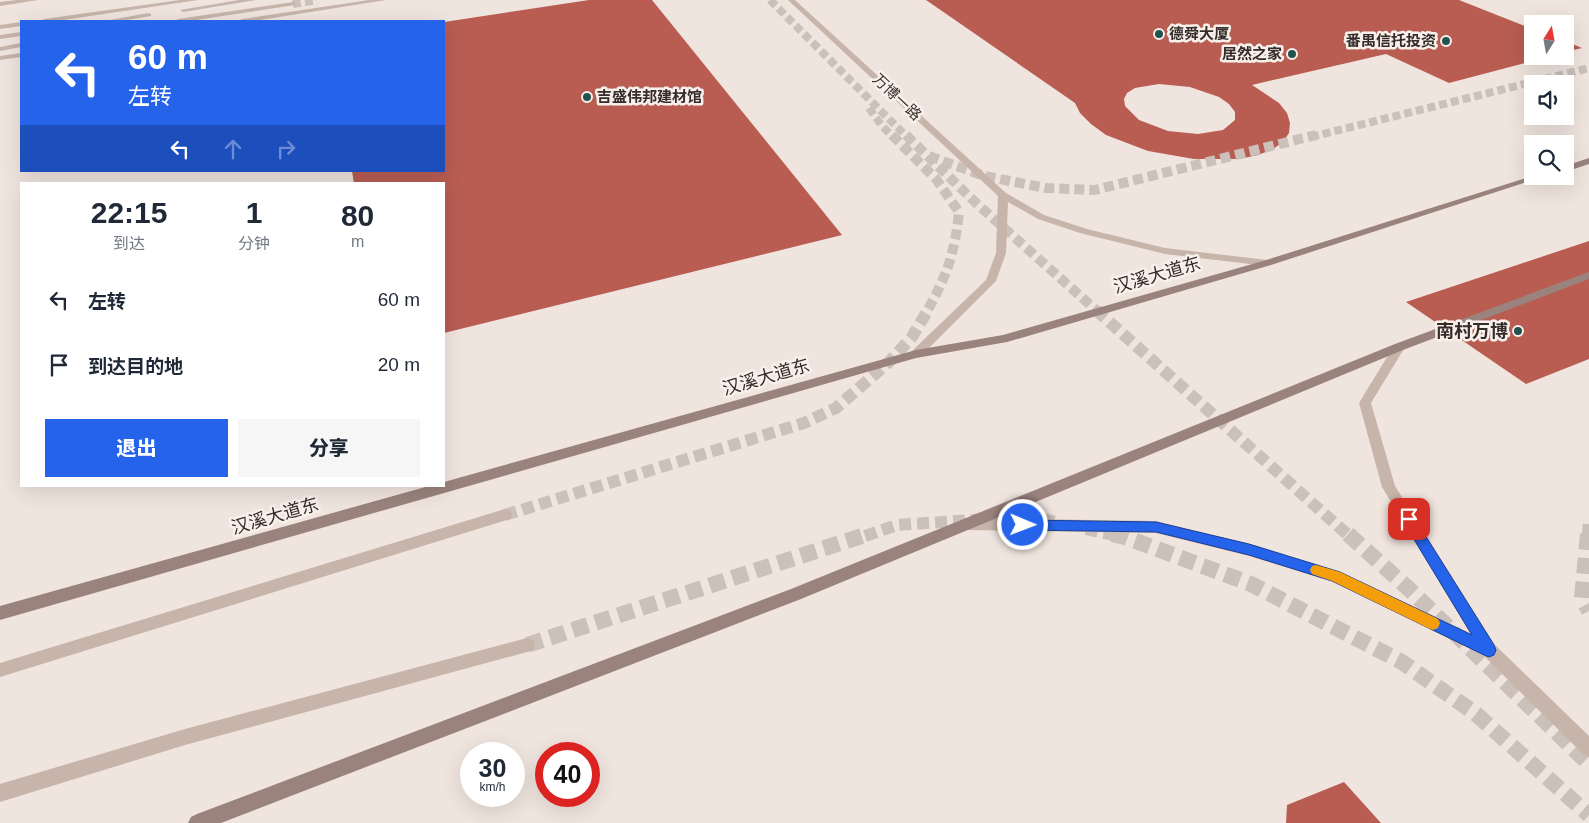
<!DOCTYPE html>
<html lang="zh">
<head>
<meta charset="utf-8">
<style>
	:root { --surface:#fff; --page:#f6f6f7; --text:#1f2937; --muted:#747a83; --accent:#2563eb }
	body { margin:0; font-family:Helvetica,"Noto Sans SC",sans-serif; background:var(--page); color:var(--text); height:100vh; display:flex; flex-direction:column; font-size:19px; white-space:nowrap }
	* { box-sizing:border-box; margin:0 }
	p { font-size:16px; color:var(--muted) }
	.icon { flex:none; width:28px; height:28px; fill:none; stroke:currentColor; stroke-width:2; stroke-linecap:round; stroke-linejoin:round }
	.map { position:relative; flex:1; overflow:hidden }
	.details { position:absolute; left:20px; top:182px; width:425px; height:305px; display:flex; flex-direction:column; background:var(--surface); border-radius:0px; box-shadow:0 5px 20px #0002 }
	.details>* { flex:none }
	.hud { position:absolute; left:20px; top:20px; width:425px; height:152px; border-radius:0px; box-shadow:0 5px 20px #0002; background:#2563eb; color:#fff; overflow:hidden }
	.needle { width:32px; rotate:11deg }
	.controls { position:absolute; left:1524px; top:15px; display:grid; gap:10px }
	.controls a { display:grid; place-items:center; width:50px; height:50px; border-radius:0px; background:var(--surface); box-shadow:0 5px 20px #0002; font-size:25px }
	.speed { position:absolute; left:460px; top:742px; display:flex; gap:10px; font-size:25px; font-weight:700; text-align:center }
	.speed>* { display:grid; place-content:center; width:65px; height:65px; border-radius:50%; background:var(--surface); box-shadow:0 5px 20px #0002; line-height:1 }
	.speed small { font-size:12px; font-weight:400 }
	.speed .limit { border:8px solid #d22; background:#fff; color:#111 }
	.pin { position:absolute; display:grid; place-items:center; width:42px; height:42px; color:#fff; margin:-21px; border-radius:10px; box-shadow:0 2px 8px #0006 }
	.me { position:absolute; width:55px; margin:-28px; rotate:91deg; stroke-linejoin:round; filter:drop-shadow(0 0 4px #0008) }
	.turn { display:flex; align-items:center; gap:18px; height:105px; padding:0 25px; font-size:22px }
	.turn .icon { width:65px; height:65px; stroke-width:2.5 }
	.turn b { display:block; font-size:35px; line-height:42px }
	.lanes { display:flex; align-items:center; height:48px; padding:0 25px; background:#0003; justify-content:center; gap:25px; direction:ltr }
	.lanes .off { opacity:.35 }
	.eta { display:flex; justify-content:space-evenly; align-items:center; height:85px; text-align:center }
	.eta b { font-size:30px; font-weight:800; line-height:35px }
	.cta { display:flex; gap:10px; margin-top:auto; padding:10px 25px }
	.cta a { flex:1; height:58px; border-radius:0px; background:var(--accent); color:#fff; font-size:20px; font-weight:800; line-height:58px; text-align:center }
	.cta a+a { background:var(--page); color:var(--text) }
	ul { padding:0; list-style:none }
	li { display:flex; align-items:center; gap:15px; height:65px; padding:0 25px }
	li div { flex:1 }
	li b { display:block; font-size:19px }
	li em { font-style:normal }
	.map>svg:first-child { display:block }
	.building { fill:#b95d53; fill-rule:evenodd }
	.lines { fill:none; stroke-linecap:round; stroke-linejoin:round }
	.tertiary-tunnel-far3 { stroke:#cbc0ba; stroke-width:8; stroke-dasharray:8 4; stroke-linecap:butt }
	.tertiary-tunnel-far2 { stroke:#cbc0ba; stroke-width:10; stroke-dasharray:10 5; stroke-linecap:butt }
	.tertiary-tunnel-far1 { stroke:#cbc0ba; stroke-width:12; stroke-dasharray:12 6; stroke-linecap:butt }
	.tertiary-tunnel { stroke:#cbc0ba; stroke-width:16; stroke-dasharray:16 8; stroke-linecap:butt }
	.tertiary { fill:#c7b4ab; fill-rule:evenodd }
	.secondary { fill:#9a837d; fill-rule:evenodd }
	.route { fill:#2563eb; stroke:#184099 }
	.slow { fill:#f59e0b }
	.poi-dot { fill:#23534f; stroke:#f8f0ea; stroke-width:2 }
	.labels { text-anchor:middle; stroke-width:5; stroke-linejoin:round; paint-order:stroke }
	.far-poi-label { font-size:15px; font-weight:bold; fill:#352c29; stroke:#f8f0ea; text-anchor:start }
	.far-street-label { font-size:15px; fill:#352c29; stroke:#f8f0ea }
	.street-label { font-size:18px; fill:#352c29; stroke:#f8f0ea }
	.poi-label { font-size:18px; font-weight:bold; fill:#352c29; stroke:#f8f0ea; text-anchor:end }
</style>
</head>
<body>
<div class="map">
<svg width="1589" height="823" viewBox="0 0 1589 823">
	<rect width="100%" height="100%" fill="#f0e5de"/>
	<path class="building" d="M 589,0 L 652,0 L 842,235 L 444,333 L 444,184 L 354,184 L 352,171 L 444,171 L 444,22 Z
		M 926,0 L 1459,0 L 1532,29 L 1532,56 L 1548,57 L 1449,83 L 1386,54 L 1252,85 L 1279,103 L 1287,113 L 1290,123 L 1289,133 L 1283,142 L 1273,149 L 1258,155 L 1239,159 L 1194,159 L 1148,151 L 1106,135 L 1091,124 L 1080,113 L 1075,103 ZM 1159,84 L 1190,87 L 1219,97 L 1229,104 L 1235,112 L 1235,120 L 1223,130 L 1198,134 L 1168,131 L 1139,120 L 1125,106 L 1124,99 L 1127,93 L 1135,88 Z
		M 1565,41 L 1582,48 L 1565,52 Z
		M 1589,241 L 1589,359 L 1526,384 L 1406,302 Z
		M 1344,782 L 1381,823 L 1286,823 L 1287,805 Z"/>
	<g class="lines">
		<path class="tertiary-tunnel-far3" d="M 770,0 L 907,137
			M 293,4 L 317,0
			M 869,108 L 882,126 L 893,137
			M 1311,137 L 1589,68"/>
		<path class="tertiary-tunnel-far2" d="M 892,135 L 936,179 L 959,212 C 955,252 947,276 927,311
			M 906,135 L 976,203 L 1097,311
			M 929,156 L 984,176 L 1046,188 L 1095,190 L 1316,135"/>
		<path class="tertiary-tunnel-far1" d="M 1096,310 L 1349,536
			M 505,515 L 804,423 L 836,408 L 889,362 L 912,337 L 928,310
			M 1086,529 L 1118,536
			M 865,536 L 897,525 L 1032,516 L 1059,523
			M 1588,536 L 1589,520"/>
		<path class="tertiary-tunnel" d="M 1112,534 L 1125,537 L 1251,584 L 1402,662 L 1476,714 L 1589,815
			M 1348,534 L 1409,589 L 1589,764
			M 1588,534 L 1582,598 L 1589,611
			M 527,645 L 868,534"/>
		<path class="tertiary" d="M 17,0 L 38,0 L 0,6 L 0,2 Z
			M 180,0 L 198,0 L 57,21 L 40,21 L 44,19 Z
			M 239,0 L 256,0 L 183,12 L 180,10 Z
			M 369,0 L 386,0 L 254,21 L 238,21 L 242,19 Z
			M 788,0 L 795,0 L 1006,193 L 1044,215 L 1087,229 L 1165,248 L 1267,260 L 1272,263 L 1267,266 L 1165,254 L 1080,233 L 1038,219 L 1008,202 L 1006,253 L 996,281 L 920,357 L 912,357 L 910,354 L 912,351 L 986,280 L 996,253 L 998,196 Z
			M 293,2 L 296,4 L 295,5 L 190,21 L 174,21 L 178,19 Z
			M 149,13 L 151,14 L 151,16 L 121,21 L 104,21 Z
			M 21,22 L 21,26 L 0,29 L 0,25 Z
			M 21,32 L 21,36 L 0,39 L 0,35 Z
			M 21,43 L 21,47 L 0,51 L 0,47 Z
			M 21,53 L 21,57 L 0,60 L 0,56 Z
			M 1399,343 L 1405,347 L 1371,403 L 1395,486 L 1495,645 L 1589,736 L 1589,757 L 1583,754 L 1483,655 L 1331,581 L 1249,556 L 1156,533 L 966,530 L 961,528 L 959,524 L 961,520 L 966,518 L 1156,521 L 1249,544 L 1340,572 L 1470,633 L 1382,487 L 1359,403 L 1395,344 Z
			M 505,509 L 510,511 L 512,515 L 510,519 L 0,677 L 0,663 Z
			M 527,638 L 533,640 L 535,645 L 533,650 L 527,652 L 185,745 L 0,802 L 0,784 L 185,729 Z"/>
		<path class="secondary" d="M 1589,158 L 1589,164 L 1565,172 L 1565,166 Z
			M 1532,176 L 1545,176 L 1271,265 L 1007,342 L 916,358 L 0,620 L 0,606 L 429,486 L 444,486 L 444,482 L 916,350 L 1003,335 L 1263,261 Z
			M 1589,272 L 1589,279 L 1403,350 L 801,599 L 221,823 L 188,823 L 191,817 L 197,814 L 791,589 L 1395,344 Z"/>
	</g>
	<path class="route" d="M 1409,514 L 1413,516 L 1494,645 L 1496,650 L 1494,655 L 1489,657 L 1484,655 L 1332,581 L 1249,555 L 1156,532 L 1023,530 L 1019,529 L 1017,525 L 1019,521 L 1023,520 L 1156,522 L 1249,544 L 1340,572 L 1472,635 L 1404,523 L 1402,519 L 1404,516 Z"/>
	<path class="slow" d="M 1316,565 L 1340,572 L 1438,619 L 1440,623 L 1438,628 L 1433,630 L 1428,628 L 1332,581 L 1312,574 L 1310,570 L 1312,566 Z"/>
	<g class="poi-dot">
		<circle cx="1159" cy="34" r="5"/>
		<circle cx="1446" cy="41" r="5"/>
		<circle cx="1292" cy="54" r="5"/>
		<circle cx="587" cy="97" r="5"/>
		<circle cx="1518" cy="331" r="5"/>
	</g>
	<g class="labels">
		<g class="far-poi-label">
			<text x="1169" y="39">德舜大厦</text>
			<text x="1436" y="46" text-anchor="end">番禺信托投资</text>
			<text x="1282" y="59" text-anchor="end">居然之家</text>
			<text x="597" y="102">吉盛伟邦建材馆</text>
		</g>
		<g class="far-street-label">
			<text transform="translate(897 97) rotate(43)" y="5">万博一路</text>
		</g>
		<g class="street-label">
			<text transform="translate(1157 275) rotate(-16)" y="6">汉溪大道东</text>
			<text transform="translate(766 377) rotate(-16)" y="6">汉溪大道东</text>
			<text transform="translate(275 516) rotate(-16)" y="6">汉溪大道东</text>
		</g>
		<g class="poi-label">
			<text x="1508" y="337">南村万博</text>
		</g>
	</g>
</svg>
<div class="controls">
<a><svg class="needle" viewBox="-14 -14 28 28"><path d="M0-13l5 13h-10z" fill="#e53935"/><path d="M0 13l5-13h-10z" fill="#747a83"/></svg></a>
<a><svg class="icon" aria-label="sound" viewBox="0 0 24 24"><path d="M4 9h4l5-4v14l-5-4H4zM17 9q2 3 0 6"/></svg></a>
<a><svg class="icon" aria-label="search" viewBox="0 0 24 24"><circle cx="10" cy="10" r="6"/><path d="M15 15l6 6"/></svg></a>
</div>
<div class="speed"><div>30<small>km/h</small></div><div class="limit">40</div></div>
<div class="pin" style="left:1409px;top:519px;background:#d93025"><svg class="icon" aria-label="arrive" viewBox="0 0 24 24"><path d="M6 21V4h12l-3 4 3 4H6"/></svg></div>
<svg class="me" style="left:1023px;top:525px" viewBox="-20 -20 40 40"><circle r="17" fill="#2563eb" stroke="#fff" stroke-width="3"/><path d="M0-11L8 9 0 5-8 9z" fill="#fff"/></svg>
<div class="hud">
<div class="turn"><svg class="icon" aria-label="left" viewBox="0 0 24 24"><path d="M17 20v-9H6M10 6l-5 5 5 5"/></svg><div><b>60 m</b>左转</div></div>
<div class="lanes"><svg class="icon" aria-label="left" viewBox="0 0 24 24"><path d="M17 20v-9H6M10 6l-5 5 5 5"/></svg><svg class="icon off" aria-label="ahead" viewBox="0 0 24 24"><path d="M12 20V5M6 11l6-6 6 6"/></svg><svg class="icon off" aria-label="right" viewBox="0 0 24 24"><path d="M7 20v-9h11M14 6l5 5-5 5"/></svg></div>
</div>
<section class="details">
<div class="eta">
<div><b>22:15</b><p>到达</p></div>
<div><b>1</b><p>分钟</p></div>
<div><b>80</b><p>m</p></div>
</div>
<ul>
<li><svg class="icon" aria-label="left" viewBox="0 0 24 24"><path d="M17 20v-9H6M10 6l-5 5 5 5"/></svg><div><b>左转</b></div><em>60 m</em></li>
<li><svg class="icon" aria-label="arrive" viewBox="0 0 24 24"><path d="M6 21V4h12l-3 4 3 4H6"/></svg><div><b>到达目的地</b></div><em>20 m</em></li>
</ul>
<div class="cta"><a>退出</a><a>分享</a></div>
</section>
</div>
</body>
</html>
